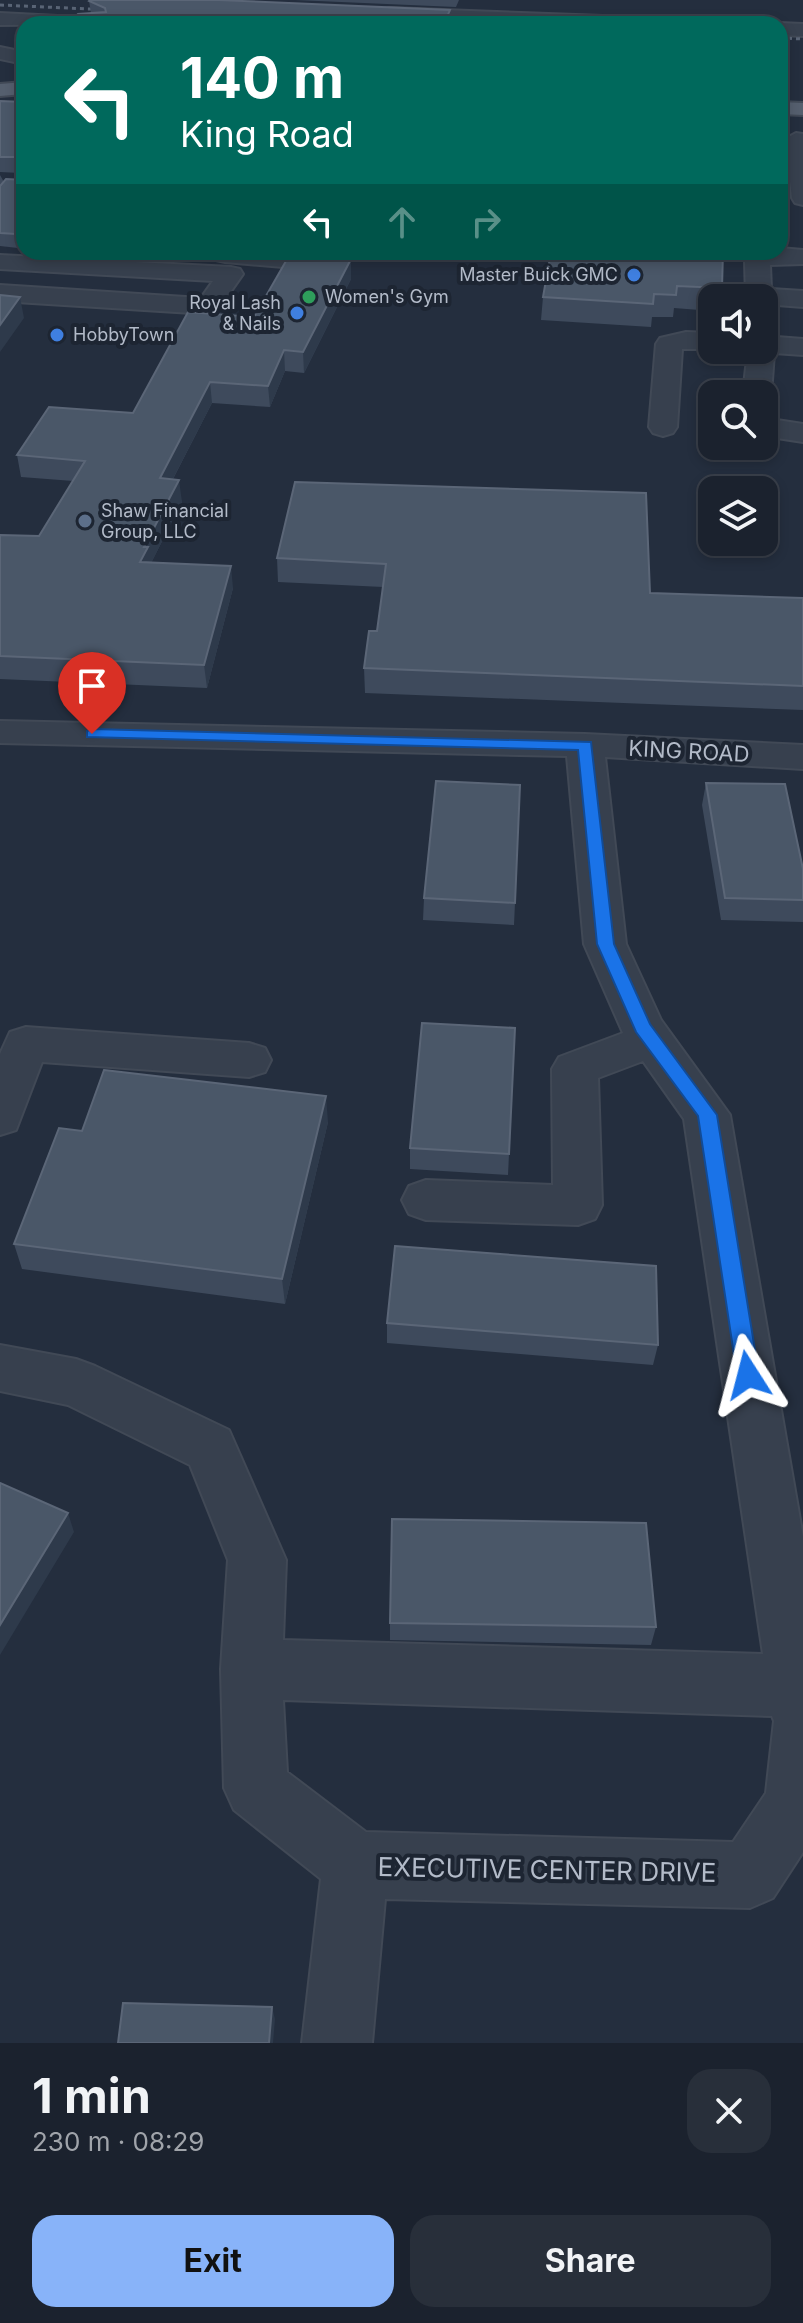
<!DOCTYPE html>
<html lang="en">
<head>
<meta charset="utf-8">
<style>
	:root { --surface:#1b222e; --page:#282f3a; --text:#f1f3f6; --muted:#a0a4aa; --line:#393f4a; --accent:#88b3f9 }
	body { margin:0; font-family:Inter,sans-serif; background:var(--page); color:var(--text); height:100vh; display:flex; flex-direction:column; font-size:30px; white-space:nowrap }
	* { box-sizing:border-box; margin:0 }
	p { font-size:26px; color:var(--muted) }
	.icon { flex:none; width:44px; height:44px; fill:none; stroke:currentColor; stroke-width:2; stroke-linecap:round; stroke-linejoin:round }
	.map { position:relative; height:2043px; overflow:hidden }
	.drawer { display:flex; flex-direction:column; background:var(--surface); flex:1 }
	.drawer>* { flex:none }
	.guide { position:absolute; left:16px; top:16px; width:772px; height:244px; border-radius:24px; box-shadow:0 4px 12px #0003,0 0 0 2px var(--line); background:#00695c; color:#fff; overflow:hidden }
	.tools { position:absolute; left:698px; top:284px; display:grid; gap:16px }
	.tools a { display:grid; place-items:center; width:80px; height:80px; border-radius:16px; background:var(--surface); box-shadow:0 4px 12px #0003,0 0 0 2px var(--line); font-size:40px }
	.pin { position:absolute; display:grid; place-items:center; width:68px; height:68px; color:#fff; margin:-82px -34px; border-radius:50% 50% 50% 0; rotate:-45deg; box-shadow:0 0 8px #0007 }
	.pin .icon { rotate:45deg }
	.me { position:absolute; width:88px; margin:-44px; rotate:351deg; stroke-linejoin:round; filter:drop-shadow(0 0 6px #0008) }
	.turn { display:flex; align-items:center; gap:28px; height:168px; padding:0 32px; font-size:36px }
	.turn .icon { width:104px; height:104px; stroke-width:2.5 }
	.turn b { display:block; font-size:56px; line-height:68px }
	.lanes { display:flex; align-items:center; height:76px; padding:0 32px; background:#0003; justify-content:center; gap:40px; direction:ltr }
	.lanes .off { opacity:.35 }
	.round { display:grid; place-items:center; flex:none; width:84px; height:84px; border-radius:24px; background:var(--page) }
	.summary { display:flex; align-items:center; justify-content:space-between; height:136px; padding:0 32px }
	h1 { font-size:48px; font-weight:700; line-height:60px }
	.primary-button { display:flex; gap:16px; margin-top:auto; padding:16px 32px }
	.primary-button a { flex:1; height:92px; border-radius:24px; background:var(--accent); color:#111; font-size:32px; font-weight:700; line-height:92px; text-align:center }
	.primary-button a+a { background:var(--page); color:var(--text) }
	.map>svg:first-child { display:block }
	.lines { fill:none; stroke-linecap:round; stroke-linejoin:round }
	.minor-casing { stroke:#414956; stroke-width:4 }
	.major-casing { stroke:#414956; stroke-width:4 }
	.minor { fill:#37404e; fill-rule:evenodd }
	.major { fill:#555f6e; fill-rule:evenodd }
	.rail { stroke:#596475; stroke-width:3; stroke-dasharray:4 4; stroke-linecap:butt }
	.wall { fill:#3e4a5c }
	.shaded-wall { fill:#2e3a4b }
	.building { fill:#4a5768; stroke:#5b6677; stroke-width:2 }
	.route { fill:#1a73e8; stroke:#114b97; stroke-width:2 }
	.shop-dot { fill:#3f7fe0; stroke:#1d2532; stroke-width:3 }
	.leisure-dot { fill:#2e9e5b; stroke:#1d2532; stroke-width:3 }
	.service-dot { fill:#5c6f8a; stroke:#1d2532; stroke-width:3 }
	.labels { text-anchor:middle; stroke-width:8; stroke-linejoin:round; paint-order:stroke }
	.far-poi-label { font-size:18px; fill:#b3bbc9; stroke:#1d2532; text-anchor:start }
	.street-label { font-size:22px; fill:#b3bbc9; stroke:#1d2532 }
	.near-street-label { font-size:26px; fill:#b3bbc9; stroke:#1d2532 }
</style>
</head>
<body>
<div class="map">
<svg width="803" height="2043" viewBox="0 0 803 2043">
	<rect width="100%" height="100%" fill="#242e3e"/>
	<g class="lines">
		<g class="minor-casing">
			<path id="minor" d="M 390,8 L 657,18 L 666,24 L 523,24 L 384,17 L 381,13 L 384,9 Z
				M 0,13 L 96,18 L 105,24 L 0,25 Z
				M 780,23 L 803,24 L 803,36 L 780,35 Z
				M 0,47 L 24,52 L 24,64 L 0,59 Z
				M 796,133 L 803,134 L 803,205 L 795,203 L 792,198 L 785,139 Z
				M 780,248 L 803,250 L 803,264 L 770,265 L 771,289 L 803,291 L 803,307 L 764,304 L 764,298 L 746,298 L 745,261 L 758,252 L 780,252 Z
				M 215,252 L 276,252 L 330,257 L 339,259 L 342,264 L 339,269 L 330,271 L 225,262 L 216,260 L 213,255 Z
				M 0,255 L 231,267 L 240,269 L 243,274 L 217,311 L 208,314 L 0,301 L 0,285 L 201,298 L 213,281 L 0,269 Z
				M 686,332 L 712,333 L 712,349 L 682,349 L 677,427 L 673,433 L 663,436 L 653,433 L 649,427 L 656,344 L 660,338 Z
				M 764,336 L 803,339 L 803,355 L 774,353 L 771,394 L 764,401 L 764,394 L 743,394 L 748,350 L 764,350 Z
				M 764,418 L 803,424 L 803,442 L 764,436 Z
				M 0,721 L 585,734 L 803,745 L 803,769 L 605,757 L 626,944 L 661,1020 L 730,1115 L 803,1537 L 803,1852 L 773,1898 L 750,1908 L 385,1899 L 372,2043 L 302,2043 L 321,1879 L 234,1810 L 224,1788 L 221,1669 L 228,1560 L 190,1465 L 68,1405 L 0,1391 L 0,1345 L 76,1359 L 95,1366 L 229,1430 L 286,1560 L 283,1640 L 763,1654 L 684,1119 L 643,1061 L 598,1078 L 602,1205 L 595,1219 L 578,1225 L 426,1220 L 409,1214 L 402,1200 L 409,1186 L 426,1180 L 553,1185 L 552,1069 L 559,1057 L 623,1033 L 584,944 L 567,756 L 0,743 ZM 283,1700 L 772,1716 L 774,1721 L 766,1793 L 733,1842 L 366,1832 L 287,1772 Z
				M 26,1027 L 249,1043 L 265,1048 L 271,1060 L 265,1072 L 249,1077 L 42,1062 L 16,1130 L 0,1135 L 0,1054 L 10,1032 Z"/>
		</g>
		<g class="major-casing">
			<path id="major" d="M 24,82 L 24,94 L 0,96 L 0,84 Z
				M 780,102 L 803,103 L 803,115 L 780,114 Z"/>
		</g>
		<use href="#minor" class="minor"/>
		<use href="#major" class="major"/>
		<path class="rail" d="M 0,5 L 112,10
			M 780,38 L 803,39"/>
	</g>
	<path class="wall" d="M 295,0 L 459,0 L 456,7 Z
		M 89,1 L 450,24 L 91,13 Z
		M 0,101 L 24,102 L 24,167 L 20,173 L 0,172 Z
		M 0,175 L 4,182 L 24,180 L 24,239 L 18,248 L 0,246 Z
		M 551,252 L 722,288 L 720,298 L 712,298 L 712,311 L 674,308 L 673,317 L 652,317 L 651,327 L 541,320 L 543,297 Z
		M 351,259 L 351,279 L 304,373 L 285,371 L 270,407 L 212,403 L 173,479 L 182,502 L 151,563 L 233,588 L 207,688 L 0,679 L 0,535 L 39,536 L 73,481 L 21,477 L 17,455 L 133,413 L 254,317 Z
		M 295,482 L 650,593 L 803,598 L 803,710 L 365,693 L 364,668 L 377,631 L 383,587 L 278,582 L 277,558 Z
		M 706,783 L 803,869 L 803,922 L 721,920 L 702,805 Z
		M 424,898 L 515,903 L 514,925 L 423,920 Z
		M 328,1122 L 285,1304 L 22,1269 L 14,1244 L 82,1131 Z
		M 410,1148 L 509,1154 L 508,1175 L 410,1169 Z
		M 387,1323 L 658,1345 L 653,1365 L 387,1343 Z
		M 390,1623 L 656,1627 L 651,1645 L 390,1640 Z"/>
	<path class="shaded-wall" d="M 450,10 L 449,24 L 444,24 Z
		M 24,149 L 24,167 L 20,173 L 17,157 Z
		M 24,223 L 24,239 L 18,248 L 16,234 Z
		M 351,259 L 351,279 L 304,373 L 303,352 Z
		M 20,297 L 24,318 L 0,352 L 0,325 Z
		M 284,350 L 285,371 L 270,407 L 268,386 Z
		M 210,382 L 212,403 L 162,500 L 160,478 Z
		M 179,480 L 182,502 L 150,565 L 140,562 L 144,547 Z
		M 231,566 L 233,588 L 207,688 L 204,665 Z
		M 326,1096 L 328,1122 L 285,1304 L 282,1279 Z
		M 68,1513 L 74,1532 L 0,1655 L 0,1625 Z
		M 272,2007 L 275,2019 L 273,2043 L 269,2043 Z"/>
	<path class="building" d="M 90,0 L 219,0 L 450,10 L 444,24 L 68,24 L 78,14 L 106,12 L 105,8 L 89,1 Z
		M 0,101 L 24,102 L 24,149 L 17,157 L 0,157 Z
		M 6,179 L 24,180 L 24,223 L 16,234 L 0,233 L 0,186 Z
		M 551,252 L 723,252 L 722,288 L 677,286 L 676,295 L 654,294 L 653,304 L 543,297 Z
		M 290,254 L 351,259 L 303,352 L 284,350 L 268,386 L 210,382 L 160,478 L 179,480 L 144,547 L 148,547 L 140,562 L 231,566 L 204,665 L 0,656 L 0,535 L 39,536 L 85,461 L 17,455 L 49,407 L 133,413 L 188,312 L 254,317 Z
		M 0,295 L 20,297 L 0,325 Z
		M 295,482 L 646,493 L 650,593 L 803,598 L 803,686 L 364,668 L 369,631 L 377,631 L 386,564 L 277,558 Z
		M 436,781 L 520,785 L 515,903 L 424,898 Z
		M 706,783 L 785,784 L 803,869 L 803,900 L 725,898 Z
		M 422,1023 L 515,1028 L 509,1154 L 410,1148 Z
		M 104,1070 L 326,1096 L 282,1279 L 14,1244 L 59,1128 L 82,1131 Z
		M 395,1246 L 656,1266 L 658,1345 L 387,1323 Z
		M 0,1483 L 68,1513 L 0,1625 Z
		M 392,1519 L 646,1523 L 656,1627 L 390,1623 Z
		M 123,2003 L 272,2007 L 269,2043 L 118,2043 Z"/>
	<path class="route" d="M 92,729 L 591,742 L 614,944 L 650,1024 L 717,1115 L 759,1375 L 756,1382 L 748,1385 L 741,1382 L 737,1375 L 698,1116 L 636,1032 L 597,944 L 578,750 L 87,737 L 87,731 Z"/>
	<g class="shop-dot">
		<circle cx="634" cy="275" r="8"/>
		<circle cx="297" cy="313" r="8"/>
		<circle cx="57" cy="335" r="8"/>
	</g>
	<circle class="leisure-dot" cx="309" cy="297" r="8"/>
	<circle class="service-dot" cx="85" cy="521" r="8"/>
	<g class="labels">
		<g class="far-poi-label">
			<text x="618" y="281" text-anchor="end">Master Buick GMC</text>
			<text x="325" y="303">Women's Gym</text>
			<text x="281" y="309" text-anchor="end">Royal Lash<tspan x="281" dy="21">&amp; Nails</tspan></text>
			<text x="73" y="341">HobbyTown</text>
			<text x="101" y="517">Shaw Financial<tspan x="101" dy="21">Group, LLC</tspan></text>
		</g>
		<g class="street-label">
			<text transform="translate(689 751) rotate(3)" y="8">KING ROAD</text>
		</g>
		<g class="near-street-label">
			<text transform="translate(547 1870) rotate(1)" y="9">EXECUTIVE CENTER DRIVE</text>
		</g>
	</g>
</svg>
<div class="tools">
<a><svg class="icon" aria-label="sound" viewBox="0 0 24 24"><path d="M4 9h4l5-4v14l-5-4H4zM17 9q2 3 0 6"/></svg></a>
<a><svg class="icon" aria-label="search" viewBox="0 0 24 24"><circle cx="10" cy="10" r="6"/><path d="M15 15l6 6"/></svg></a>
<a><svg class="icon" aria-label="layers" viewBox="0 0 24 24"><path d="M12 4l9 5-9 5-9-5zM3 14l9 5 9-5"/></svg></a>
</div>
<div class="pin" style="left:92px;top:734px;background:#d93025"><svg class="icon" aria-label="arrive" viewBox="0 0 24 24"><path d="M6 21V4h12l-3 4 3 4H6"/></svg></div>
<svg class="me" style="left:748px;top:1375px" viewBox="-20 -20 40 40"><path d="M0-17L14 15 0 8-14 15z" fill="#1a73e8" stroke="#fff" stroke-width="4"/></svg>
<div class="guide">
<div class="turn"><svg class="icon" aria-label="left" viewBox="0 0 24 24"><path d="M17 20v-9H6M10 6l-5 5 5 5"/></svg><div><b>140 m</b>King Road</div></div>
<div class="lanes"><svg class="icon" aria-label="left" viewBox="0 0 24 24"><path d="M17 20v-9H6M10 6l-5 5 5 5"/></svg><svg class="icon off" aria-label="ahead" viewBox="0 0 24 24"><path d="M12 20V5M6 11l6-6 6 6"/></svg><svg class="icon off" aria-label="right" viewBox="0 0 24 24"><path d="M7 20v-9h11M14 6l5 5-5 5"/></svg></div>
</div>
</div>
<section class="drawer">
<div class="summary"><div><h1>1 min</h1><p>230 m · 08:29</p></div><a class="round"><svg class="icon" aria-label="close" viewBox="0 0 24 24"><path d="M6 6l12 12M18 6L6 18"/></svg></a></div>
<div class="primary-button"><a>Exit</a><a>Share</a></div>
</section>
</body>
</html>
